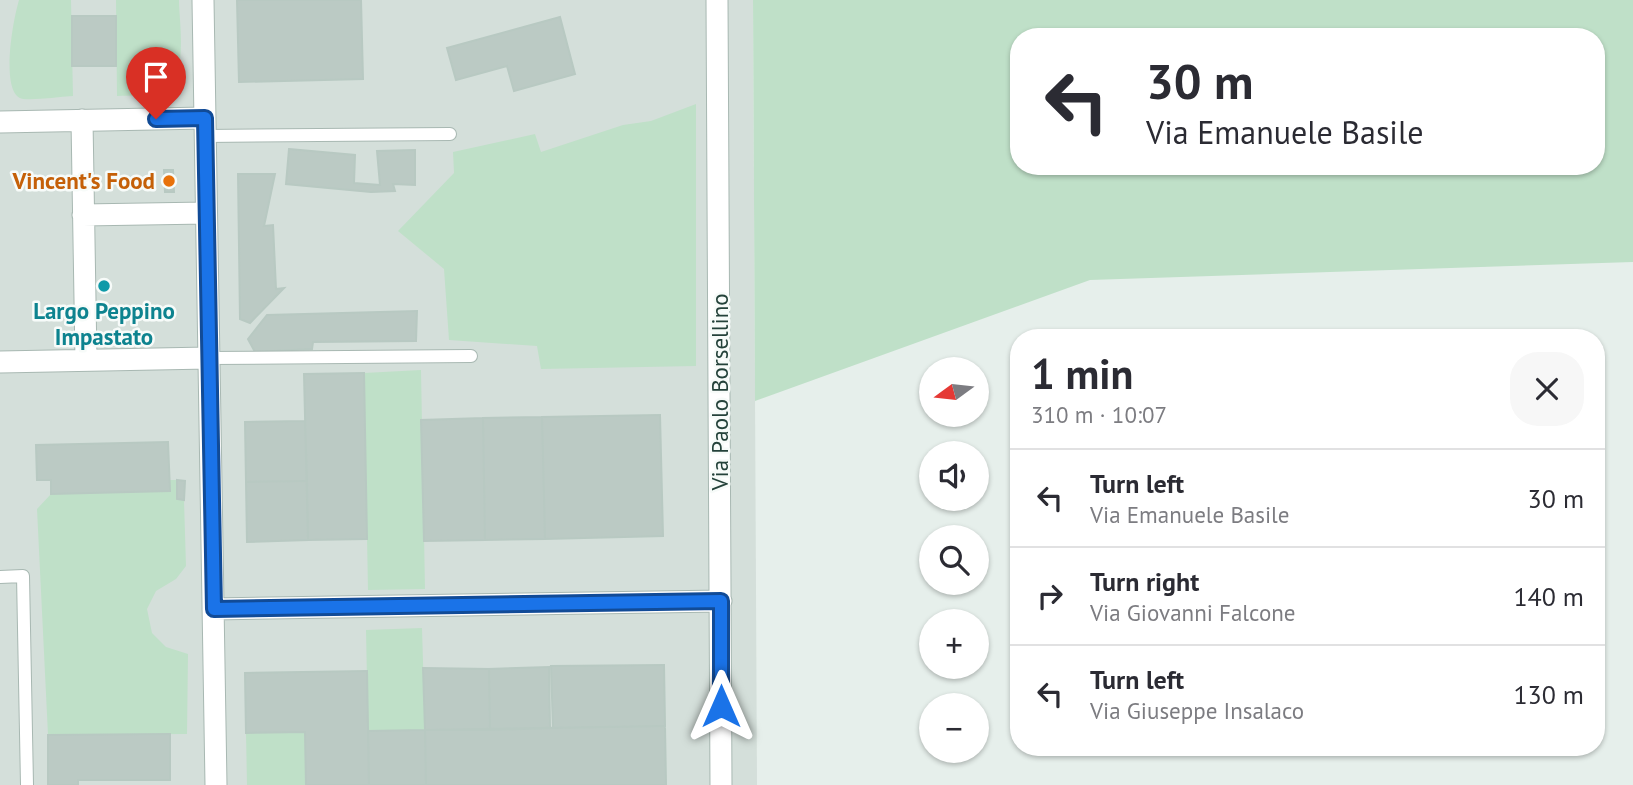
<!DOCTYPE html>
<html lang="en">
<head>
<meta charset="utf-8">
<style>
	:root { --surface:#fff; --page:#f7f7f7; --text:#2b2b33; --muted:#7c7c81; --line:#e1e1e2 }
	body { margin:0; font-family:"PT Sans",sans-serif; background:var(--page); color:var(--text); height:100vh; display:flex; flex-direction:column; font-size:26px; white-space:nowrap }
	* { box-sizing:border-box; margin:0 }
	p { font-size:23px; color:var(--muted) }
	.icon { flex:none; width:38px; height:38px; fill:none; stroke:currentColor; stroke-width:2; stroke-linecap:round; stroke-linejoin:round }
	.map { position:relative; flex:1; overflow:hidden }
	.drawer { position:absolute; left:1010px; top:329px; width:595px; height:427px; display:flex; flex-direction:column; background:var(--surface); border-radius:28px; box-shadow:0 2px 5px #0004 }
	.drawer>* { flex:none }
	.guide { position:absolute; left:1010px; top:28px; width:595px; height:147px; border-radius:28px; box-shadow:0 2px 5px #0004; background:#fff; color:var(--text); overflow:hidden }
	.needle { width:46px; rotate:255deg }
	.buttons { position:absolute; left:919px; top:357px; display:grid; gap:14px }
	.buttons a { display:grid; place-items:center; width:70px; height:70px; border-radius:50%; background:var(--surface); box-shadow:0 2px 5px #0004; font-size:35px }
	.pin { position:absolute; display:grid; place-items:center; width:60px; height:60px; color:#fff; margin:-72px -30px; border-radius:50% 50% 50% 0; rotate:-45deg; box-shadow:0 0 7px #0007 }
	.pin .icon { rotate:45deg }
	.me { position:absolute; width:77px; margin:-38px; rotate:0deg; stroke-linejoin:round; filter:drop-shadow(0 0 5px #0008) }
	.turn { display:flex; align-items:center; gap:24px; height:147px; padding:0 21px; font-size:32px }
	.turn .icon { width:91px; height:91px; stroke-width:2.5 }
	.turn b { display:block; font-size:49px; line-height:60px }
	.round { display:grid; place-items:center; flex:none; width:74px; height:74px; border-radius:28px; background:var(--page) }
	.summary { display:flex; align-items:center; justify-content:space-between; height:119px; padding:0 21px }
	h1 { font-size:42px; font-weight:800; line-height:52px }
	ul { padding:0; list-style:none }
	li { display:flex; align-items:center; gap:21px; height:98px; padding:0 21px; border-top:2px solid var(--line) }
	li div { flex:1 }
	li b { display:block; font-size:26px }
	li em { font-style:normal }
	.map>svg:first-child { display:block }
	.built { fill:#d4dfda }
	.green { fill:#bfe0c8; fill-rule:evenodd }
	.building { fill:#bbcac4; stroke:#b8c9c2; stroke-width:2 }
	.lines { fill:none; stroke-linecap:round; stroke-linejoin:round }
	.lane-casing { stroke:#a8b8b2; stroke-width:14 }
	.street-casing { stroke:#a8b8b2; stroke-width:23 }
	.lane { stroke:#fff; stroke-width:12 }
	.street { stroke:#fff; stroke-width:21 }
	.route-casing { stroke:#114b97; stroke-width:18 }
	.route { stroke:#1a73e8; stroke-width:12 }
	.food-dot { fill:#e8710a; stroke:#f7fbf9; stroke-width:2.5 }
	.culture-dot { fill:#0f9aa8; stroke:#f7fbf9; stroke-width:2.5 }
	.labels { text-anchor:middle; stroke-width:5; stroke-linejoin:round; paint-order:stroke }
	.food-label { font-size:23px; font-weight:bold; fill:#c56008; stroke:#f7fbf9; text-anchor:end }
	.culture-label { font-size:23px; font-weight:bold; fill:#0d838f; stroke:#f7fbf9 }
	.street-label { font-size:23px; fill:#24423a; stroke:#f7fbf9 }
</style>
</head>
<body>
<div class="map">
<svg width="1633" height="785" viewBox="0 0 1633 785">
	<rect width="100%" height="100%" fill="#e6efeb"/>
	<path class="built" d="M 0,0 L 753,0 L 757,785 L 0,785 Z"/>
	<path class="green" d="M 19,0 L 71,0 L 73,96 C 57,97 39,100 23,99 C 0,95 12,24 19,0 Z
		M 116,0 L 179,0 C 179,25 190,80 160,92 C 148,97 130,95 117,96 Z
		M 753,0 L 1633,0 L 1633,262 L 1090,280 L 755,401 ZM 1018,37 L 1596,37 L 1596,166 L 1018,166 Z
		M 696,104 L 696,366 L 541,369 L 537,346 L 449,340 L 444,269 L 398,231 L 454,173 L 453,152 L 535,134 L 541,152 L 623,125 L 651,121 Z
		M 421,370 L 425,589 L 368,590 L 364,373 Z
		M 169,480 L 177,480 L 177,499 L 184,500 L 186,566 L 176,579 L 156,591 L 147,609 L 152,633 L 166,647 L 188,654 L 187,734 L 48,735 L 37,509 L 51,494 L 169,491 Z
		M 422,628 L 425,730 L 368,731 L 366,630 Z
		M 305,732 L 306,785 L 247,785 L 246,733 Z"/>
	<path class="building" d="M 237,0 L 361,0 L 363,79 L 239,82 Z
		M 72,16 L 116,16 L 116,66 L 72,66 Z
		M 560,17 L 575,74 L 514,91 L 507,66 L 456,80 L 447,48 Z
		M 289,149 L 355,155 L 354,183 L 380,185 L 377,151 L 415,150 L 415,185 L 393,184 L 395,191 L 371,192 L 286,184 Z
		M 164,170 L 173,170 L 174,192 L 165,192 Z
		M 238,174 L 275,174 L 264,226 L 273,225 L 276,289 L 284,288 L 250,323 L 240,319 Z
		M 417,311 L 416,341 L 313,342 L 312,349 L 255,352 L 248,339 L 267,315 Z
		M 364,373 L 367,539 L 308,540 L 304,374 Z
		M 660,415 L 663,536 L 545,539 L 542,417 Z
		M 542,417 L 545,539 L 485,540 L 483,418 Z
		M 483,418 L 485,540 L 424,541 L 421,420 Z
		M 305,421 L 307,481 L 246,482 L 245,422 Z
		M 168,442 L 170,491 L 51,494 L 51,480 L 37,480 L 36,445 Z
		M 177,480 L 185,481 L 184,500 L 177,499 Z
		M 307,481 L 308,540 L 247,542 L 246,482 Z
		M 664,665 L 665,726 L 553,728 L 551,666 Z
		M 549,667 L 550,728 L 490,730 L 489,669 Z
		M 423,668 L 489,669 L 490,730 L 425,730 Z
		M 367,671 L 369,785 L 306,785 L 305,732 L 246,733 L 245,673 Z
		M 665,726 L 666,785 L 426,785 L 425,730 Z
		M 425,730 L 426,785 L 369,785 L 368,731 Z
		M 170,734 L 170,780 L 78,780 L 78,785 L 48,785 L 48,735 Z"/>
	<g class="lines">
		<g class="lane-casing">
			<path id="lane" d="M 205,136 L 450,134
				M 208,358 L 471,356
				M 0,577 L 23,576 L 27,785"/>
		</g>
		<g class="street-casing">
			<path id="street" d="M 203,0 L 216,785
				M 717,0 L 721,785
				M 82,120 L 86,360
				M 0,122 L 205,118
				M 83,215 L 206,213
				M 0,362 L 208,358
				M 213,609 L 721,601"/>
		</g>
		<use href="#lane" class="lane"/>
		<use href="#street" class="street"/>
	</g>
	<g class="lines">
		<g class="route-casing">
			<path id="route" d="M 156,119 L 205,118 L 214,609 L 721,601 L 721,706"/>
		</g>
		<use href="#route" class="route"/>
	</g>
	<circle class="food-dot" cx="169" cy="181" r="7"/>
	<circle class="culture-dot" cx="104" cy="286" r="7"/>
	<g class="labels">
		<g class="food-label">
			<text x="155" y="189">Vincent's Food</text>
		</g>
		<g class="culture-label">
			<text x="104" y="319">Largo Peppino<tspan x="104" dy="26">Impastato</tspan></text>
		</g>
		<g class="street-label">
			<text transform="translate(720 392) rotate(-90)" y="8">Via Paolo Borsellino</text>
		</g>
	</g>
</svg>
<div class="buttons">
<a><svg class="needle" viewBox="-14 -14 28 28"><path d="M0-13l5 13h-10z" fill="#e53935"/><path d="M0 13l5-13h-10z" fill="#7c7c81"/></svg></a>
<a><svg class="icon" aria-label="sound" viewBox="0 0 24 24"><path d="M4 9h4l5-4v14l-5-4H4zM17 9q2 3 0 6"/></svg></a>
<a><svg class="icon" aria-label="search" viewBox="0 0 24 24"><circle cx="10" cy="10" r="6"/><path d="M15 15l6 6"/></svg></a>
<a>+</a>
<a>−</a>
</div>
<div class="pin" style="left:156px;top:119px;background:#d93025"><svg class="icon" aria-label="arrive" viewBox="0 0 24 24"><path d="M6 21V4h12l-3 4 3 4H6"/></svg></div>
<svg class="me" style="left:721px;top:706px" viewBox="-20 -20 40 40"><path d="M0-17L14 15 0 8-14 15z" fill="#1a73e8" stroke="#fff" stroke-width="4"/></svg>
<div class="guide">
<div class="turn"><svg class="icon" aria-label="left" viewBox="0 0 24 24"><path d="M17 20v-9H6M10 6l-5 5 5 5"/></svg><div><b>30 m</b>Via Emanuele Basile</div></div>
</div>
<section class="drawer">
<div class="summary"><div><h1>1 min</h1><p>310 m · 10:07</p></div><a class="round"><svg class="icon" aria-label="close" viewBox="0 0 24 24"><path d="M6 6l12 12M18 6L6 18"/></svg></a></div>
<ul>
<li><svg class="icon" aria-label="left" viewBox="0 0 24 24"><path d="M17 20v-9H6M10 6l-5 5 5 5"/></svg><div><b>Turn left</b><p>Via Emanuele Basile</p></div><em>30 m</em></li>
<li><svg class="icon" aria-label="right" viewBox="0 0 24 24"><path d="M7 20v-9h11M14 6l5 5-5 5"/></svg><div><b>Turn right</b><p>Via Giovanni Falcone</p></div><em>140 m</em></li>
<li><svg class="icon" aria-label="left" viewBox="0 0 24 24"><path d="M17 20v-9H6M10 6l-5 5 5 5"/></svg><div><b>Turn left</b><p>Via Giuseppe Insalaco</p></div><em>130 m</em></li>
</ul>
</section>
</div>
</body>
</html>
